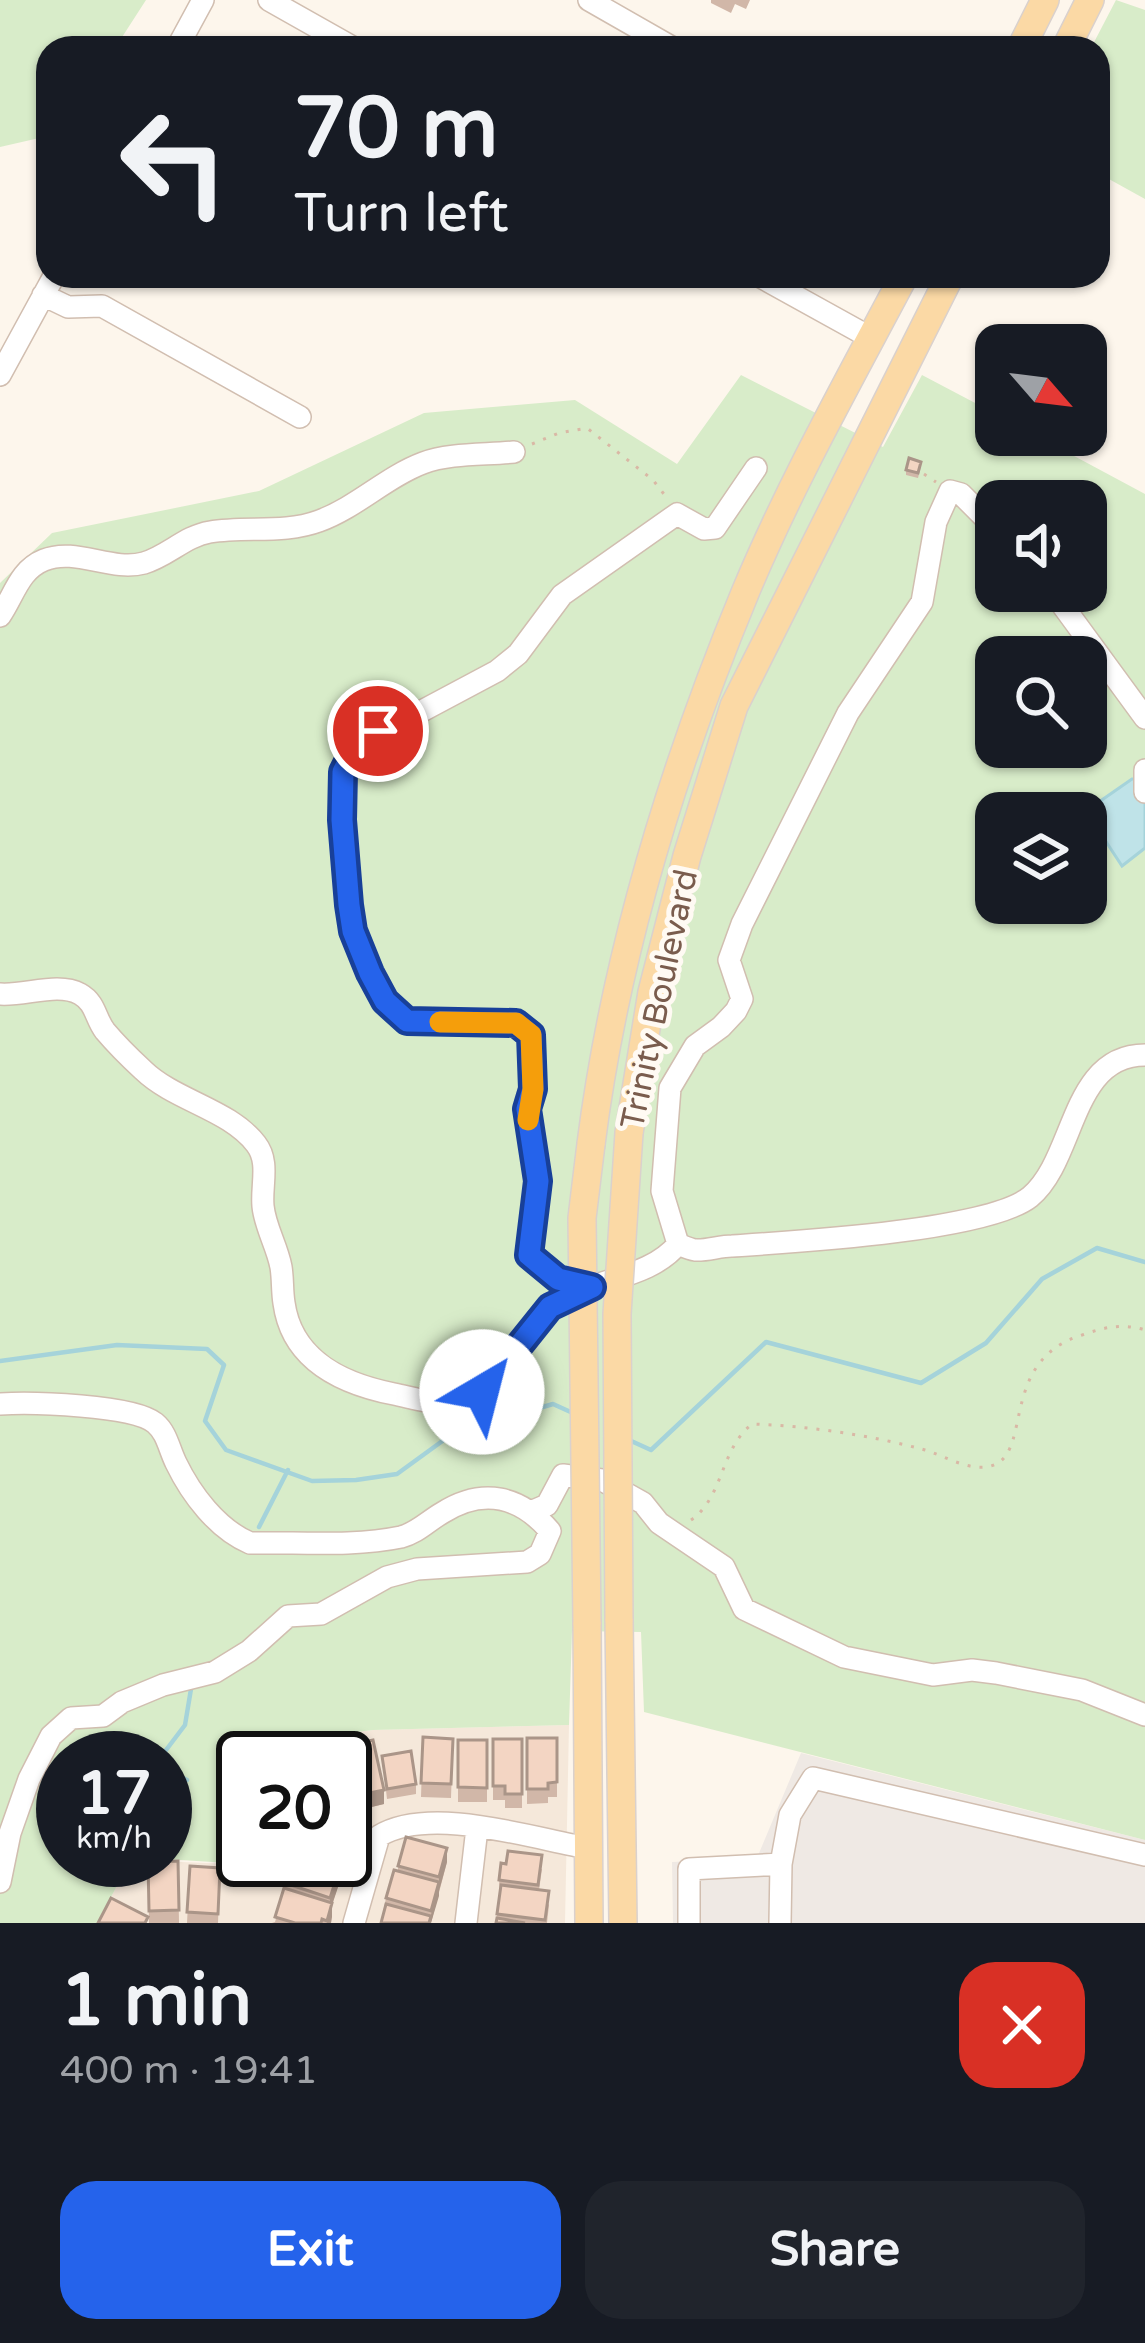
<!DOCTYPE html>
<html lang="en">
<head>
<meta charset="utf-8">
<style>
	:root { --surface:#171b24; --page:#20242c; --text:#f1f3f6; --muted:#9ea1a6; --accent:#2563eb }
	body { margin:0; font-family:"Varela Round",sans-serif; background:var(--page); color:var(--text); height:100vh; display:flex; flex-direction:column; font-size:45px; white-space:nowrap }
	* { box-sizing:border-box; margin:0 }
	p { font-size:39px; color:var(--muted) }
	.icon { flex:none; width:66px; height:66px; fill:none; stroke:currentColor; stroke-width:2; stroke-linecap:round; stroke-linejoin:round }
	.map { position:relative; height:1923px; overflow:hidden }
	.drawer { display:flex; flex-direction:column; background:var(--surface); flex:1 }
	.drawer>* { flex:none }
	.guide { position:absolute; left:36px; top:36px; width:1074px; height:252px; border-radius:36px; box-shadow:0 3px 9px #0004; background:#171b24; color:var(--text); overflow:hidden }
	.needle { width:78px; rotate:118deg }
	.fabs { position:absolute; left:975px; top:324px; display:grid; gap:24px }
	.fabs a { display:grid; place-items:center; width:132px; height:132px; border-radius:24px; background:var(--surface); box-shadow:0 3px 9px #0004; font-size:60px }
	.speed { position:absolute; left:36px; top:1731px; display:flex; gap:24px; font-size:60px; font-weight:700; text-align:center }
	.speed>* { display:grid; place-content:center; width:156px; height:156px; border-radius:50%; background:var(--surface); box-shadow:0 3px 9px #0004; line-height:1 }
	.speed small { font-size:30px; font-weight:400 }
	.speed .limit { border:6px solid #111; border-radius:18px; background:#fff; color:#111 }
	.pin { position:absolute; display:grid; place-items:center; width:102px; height:102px; color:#fff; margin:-51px; border:6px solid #fff; border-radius:50%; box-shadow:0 3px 12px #0007 }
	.me { position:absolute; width:132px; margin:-66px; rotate:37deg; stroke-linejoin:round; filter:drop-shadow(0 0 9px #0008) }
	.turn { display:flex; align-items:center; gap:42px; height:252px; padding:0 60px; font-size:54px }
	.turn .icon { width:156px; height:156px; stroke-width:2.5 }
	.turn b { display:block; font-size:84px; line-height:102px }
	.round { display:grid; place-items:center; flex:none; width:126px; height:126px; border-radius:36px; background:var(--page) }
	.overview { display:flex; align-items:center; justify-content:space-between; height:204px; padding:0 60px }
	h1 { font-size:72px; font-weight:800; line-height:90px }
	.primary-button { display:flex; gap:24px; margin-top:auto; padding:24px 60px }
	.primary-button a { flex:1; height:138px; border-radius:36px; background:var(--accent); color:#fff; font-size:48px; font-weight:800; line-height:138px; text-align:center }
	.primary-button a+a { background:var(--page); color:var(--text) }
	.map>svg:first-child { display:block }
	.residential { fill:#f5e8da }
	.industrial { fill:#efe9e4 }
	.green { fill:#d8ecc9; fill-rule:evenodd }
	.water { fill:#bfe3e8; stroke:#a5d3da; stroke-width:3 }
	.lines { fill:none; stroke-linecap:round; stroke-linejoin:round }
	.stream { stroke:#a5d3da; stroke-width:4.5 }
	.minor-casing { stroke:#d1beb0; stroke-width:24 }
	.major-casing { stroke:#dad1cd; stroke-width:30 }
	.path { stroke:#d9b8a5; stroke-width:3; stroke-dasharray:3 9; stroke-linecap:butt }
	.minor { stroke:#fff; stroke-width:21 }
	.major { stroke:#fbd9a5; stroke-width:27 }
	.major-bridge-casing { stroke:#dad1cd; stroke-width:30; stroke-linecap:butt }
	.major-bridge { stroke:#fbd9a5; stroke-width:27 }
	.wall { fill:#d1b7a8 }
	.shaded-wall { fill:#aa9588 }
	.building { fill:#f3d5c3; stroke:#aa9588; stroke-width:3 }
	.route-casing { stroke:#184099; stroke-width:30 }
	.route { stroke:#2563eb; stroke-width:21 }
	.slow { stroke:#f59e0b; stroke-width:21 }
	.labels { text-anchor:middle; stroke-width:10; stroke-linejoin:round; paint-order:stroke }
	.street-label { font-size:33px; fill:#7a5c4d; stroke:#fffaf3 }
</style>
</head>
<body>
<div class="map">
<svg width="1145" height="1923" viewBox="0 0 1145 1923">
	<rect width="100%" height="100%" fill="#fdf6ec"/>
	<path class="residential" d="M 569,1725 L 565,1923 L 97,1923 L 131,1860 L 258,1865 L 260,1860 L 345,1860 L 345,1758 L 286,1758 L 290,1740 L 373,1730 Z"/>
	<path class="industrial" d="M 801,1753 L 1145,1840 L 1145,1923 L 673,1923 L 672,1862 L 757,1858 Z"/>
	<path class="green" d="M 0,0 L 146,0 L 115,48 L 48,48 L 48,136 L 0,147 Z
		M 1116,0 L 1145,10 L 1145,199 L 1098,173 L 1098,48 L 1091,48 Z
		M 741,375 L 883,447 L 922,375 L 996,414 L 996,435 L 1035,435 L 1145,494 L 1145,1840 L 644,1712 L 641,1632 L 572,1631 L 569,1725 L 373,1730 L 291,1740 L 286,1758 L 243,1758 L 243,1860 L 260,1860 L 259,1865 L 165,1859 L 165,1758 L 63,1758 L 63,1860 L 131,1860 L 97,1923 L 0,1923 L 0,583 L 52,533 L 259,491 L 424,413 L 575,400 L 677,464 ZM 996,501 L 1086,501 L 1086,591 L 996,591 ZM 996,657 L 1086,657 L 1086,747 L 996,747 ZM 996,813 L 1086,813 L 1086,903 L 996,903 Z"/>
	<path class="water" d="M 1132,779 L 1145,779 L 1145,848 L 1122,866 L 1086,811 Z"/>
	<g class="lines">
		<path class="stream" d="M 0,1361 L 117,1345 L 207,1349 L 224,1365 L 205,1421 L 226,1450 L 312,1481 L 356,1480 L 397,1474 L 452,1434 L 553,1404 L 575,1414
			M 629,1440 L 651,1450 L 766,1342 L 921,1383 L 986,1343 L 1042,1279 L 1097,1248 L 1145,1262
			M 259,1527 L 288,1470
			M 160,1758 L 185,1725 L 192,1683
			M 165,1769 L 187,1780"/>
		<g class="minor-casing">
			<path id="minor" d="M 269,0 L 354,48
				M 589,0 L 673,48
				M 177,48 L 203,0
				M 759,276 L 871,338
				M 43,295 L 68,307 L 102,306 L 300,417
				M 0,375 L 54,276
				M 1052,591 L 1145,718
				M 0,616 C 14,596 19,570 44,560 C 76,547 111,572 144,563 C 168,556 185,536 210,532 C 246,526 284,534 319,521 C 357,507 386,477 423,463 C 449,453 486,455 514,452
				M 1145,770 L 1145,792
				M 0,994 C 25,996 58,982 80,994 C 96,1003 95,1018 105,1031 C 116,1044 130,1058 143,1070 C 175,1101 229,1109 256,1144 C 270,1162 261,1185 263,1206 C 265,1227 277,1246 281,1267 C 283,1279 282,1291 284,1303 C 292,1361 343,1384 394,1394 C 423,1400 454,1412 481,1392 C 507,1373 522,1331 550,1308 C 586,1278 648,1281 678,1244
				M 678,1244 L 662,1191 L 670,1088 L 695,1046 L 721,1027 L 736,1011 L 742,999 L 729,960 L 742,924 L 848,713 L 922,602 L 936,522 L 950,491 L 961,494 L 996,529
				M 678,1244 C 683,1246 689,1249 695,1250 C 706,1251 720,1246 732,1246 C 793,1242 987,1231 1030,1197 C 1076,1159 1070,1055 1145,1055
				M 592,1287 L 558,1279 L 529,1255 L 538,1181 L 527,1109 L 533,1089 L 531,1035 L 516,1023 L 407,1021 L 385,1001 L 353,931 L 342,820 L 343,772 L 356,746 L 369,734 L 390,728 L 497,671 L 518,654 L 562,595 L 677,514 L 704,529 L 715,528 L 756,468
				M 0,1404 C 31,1402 133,1405 155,1423 C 167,1433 169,1449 176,1463 C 191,1494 217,1529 250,1543 C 299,1542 353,1547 401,1537 C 417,1533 428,1521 442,1513 C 483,1487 520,1496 550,1531 L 540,1554 L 527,1562 L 417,1569 L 387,1577 L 321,1614 L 288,1616 L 249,1651 L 215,1672 L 163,1685 L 122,1702 L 103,1716 L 71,1718 L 51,1736 L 29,1779 L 10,1833 L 0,1882
				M 533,1511 L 547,1505 L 563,1475 L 602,1480 L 643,1503 L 659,1523 L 724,1567 L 744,1609 L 844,1657 L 933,1675 L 972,1670 L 996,1673 L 1082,1690 L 1145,1715
				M 354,1923 L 379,1836 C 430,1805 531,1838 588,1848
				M 466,1923 L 477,1828
				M 689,1923 L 689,1869 L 781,1864 L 790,1815 L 813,1778 L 1145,1855
				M 780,1923 L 781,1864"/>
		</g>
		<g class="major-casing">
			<path id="major" d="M 1021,48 L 1045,0
				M 1066,48 L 1090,0
				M 629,1133 L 652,992 L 687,856 L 734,706 L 950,276
				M 591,1144 C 615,956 672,769 745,593 C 790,485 849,380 904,276
				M 619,1619 L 623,1923
				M 587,1622 L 589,1923"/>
		</g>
		<path class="path" d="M 532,444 L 559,433 L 587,428 L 653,480 L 667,498
			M 924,474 L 936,482
			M 691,1520 C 724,1497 720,1449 752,1424 C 809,1426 870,1435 925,1450 C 946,1456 974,1475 996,1464 C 1031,1447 1001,1360 1082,1335 C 1105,1327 1122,1323 1145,1330"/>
		<use href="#minor" class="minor"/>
		<use href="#major" class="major"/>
		<g class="major-bridge-casing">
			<path id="major-bridge" d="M 619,1619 L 617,1314 L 629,1133
				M 587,1622 L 582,1218 L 591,1144"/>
		</g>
		<use href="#major-bridge" class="major-bridge"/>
	</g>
	<path class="wall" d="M 711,0 L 750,0 L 746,9 L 735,4 L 731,13 L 711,3 Z
		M 921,466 L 918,478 L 906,475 L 906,470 Z
		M 423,1737 L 453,1739 L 451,1798 L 421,1797 Z
		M 527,1738 L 557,1738 L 557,1797 L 548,1797 L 548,1803 L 527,1804 Z
		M 493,1739 L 522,1739 L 522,1808 L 505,1808 L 505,1800 L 493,1800 Z
		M 458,1740 L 487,1740 L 487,1802 L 458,1802 Z
		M 344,1746 L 384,1804 L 355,1811 L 345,1767 Z
		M 382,1756 L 416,1784 L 416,1794 L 387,1799 Z
		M 288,1860 L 338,1860 L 334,1868 L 339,1884 L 332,1905 L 331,1923 L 272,1923 L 275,1922 L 292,1862 Z
		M 178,1861 L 179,1923 L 149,1923 L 148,1862 Z
		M 447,1862 L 431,1923 L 381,1923 L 386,1898 L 398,1871 L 398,1866 Z
		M 190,1866 L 220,1868 L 218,1923 L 187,1923 Z
		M 542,1869 L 539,1890 L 549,1905 L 547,1923 L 496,1923 L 500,1894 L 499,1880 Z"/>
	<path class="shaded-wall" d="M 384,1790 L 384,1804 L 355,1811 L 355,1796 Z
		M 349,1799 L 349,1813 L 345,1827 L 345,1813 Z
		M 447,1848 L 447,1862 L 439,1891 L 439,1877 Z
		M 339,1870 L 339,1884 L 332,1905 L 332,1917 L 331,1923 L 327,1923 L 330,1911 L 330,1898 Z
		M 439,1882 L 439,1896 L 431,1923 L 429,1923 Z"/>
	<path class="building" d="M 909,458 L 921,462 L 918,473 L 906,470 Z
		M 423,1737 L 453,1739 L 451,1784 L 421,1783 Z
		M 527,1738 L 557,1738 L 557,1782 L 548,1783 L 548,1789 L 527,1789 Z
		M 493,1739 L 522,1739 L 522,1794 L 505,1794 L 505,1786 L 493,1786 Z
		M 373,1740 L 384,1790 L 355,1796 L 344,1746 Z
		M 458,1740 L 487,1740 L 487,1788 L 458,1787 Z
		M 411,1751 L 416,1784 L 387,1789 L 382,1756 Z
		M 406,1837 L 447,1848 L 439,1877 L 398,1866 Z
		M 508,1851 L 542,1855 L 538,1885 L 499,1880 L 501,1863 L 506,1864 Z
		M 293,1860 L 310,1860 L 339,1870 L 330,1898 L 285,1883 Z
		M 178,1861 L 179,1910 L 149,1911 L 148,1862 Z
		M 190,1866 L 220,1868 L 218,1914 L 187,1912 Z
		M 394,1870 L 439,1882 L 431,1911 L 386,1898 Z
		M 501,1885 L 549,1891 L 545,1920 L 497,1914 Z
		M 284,1888 L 332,1903 L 327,1921 L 322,1919 L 321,1923 L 295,1923 L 275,1917 Z
		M 111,1898 L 148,1917 L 145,1923 L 98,1923 Z
		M 386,1904 L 431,1916 L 429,1923 L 381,1923 Z
		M 497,1918 L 525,1923 L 496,1923 Z"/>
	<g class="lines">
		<g class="route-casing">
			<path id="route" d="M 378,731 L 356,746 L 343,772 L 342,820 L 349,905 L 353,931 L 370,973 L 385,1001 L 407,1021 L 516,1023 L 531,1035 L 533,1089 L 527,1109 L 538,1181 L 529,1255 L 558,1279 L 592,1287 L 550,1307 L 482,1392"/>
		</g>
		<use href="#route" class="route"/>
		<path class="slow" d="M 440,1022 L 516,1023 L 531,1035 L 533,1089 L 528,1120"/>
	</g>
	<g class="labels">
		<g class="street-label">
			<text transform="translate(658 999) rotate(-78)" y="12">Trinity Boulevard</text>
		</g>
	</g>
</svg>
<div class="fabs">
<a><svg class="needle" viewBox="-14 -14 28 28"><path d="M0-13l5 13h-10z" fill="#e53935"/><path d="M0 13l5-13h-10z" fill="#9ea1a6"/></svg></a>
<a><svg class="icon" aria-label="sound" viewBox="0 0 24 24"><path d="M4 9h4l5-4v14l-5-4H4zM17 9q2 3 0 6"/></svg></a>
<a><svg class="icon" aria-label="search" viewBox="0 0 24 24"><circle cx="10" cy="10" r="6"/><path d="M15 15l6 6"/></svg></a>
<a><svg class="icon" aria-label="layers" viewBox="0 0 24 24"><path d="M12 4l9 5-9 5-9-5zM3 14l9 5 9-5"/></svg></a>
</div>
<div class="speed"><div>17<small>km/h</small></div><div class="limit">20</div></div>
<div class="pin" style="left:378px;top:731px;background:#d93025"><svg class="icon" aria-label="arrive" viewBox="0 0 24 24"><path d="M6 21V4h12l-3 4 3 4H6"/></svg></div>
<svg class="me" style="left:482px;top:1392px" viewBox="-20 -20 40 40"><circle r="19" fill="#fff"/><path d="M0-13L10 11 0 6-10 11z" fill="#2563eb"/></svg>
<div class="guide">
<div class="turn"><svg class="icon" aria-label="left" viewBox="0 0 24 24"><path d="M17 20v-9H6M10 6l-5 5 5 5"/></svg><div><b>70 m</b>Turn left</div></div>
</div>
</div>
<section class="drawer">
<div class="overview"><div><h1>1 min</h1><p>400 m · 19:41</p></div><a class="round" style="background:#d93025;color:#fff"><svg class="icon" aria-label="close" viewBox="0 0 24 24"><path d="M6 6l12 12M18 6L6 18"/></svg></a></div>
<div class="primary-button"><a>Exit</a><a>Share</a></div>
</section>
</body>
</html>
